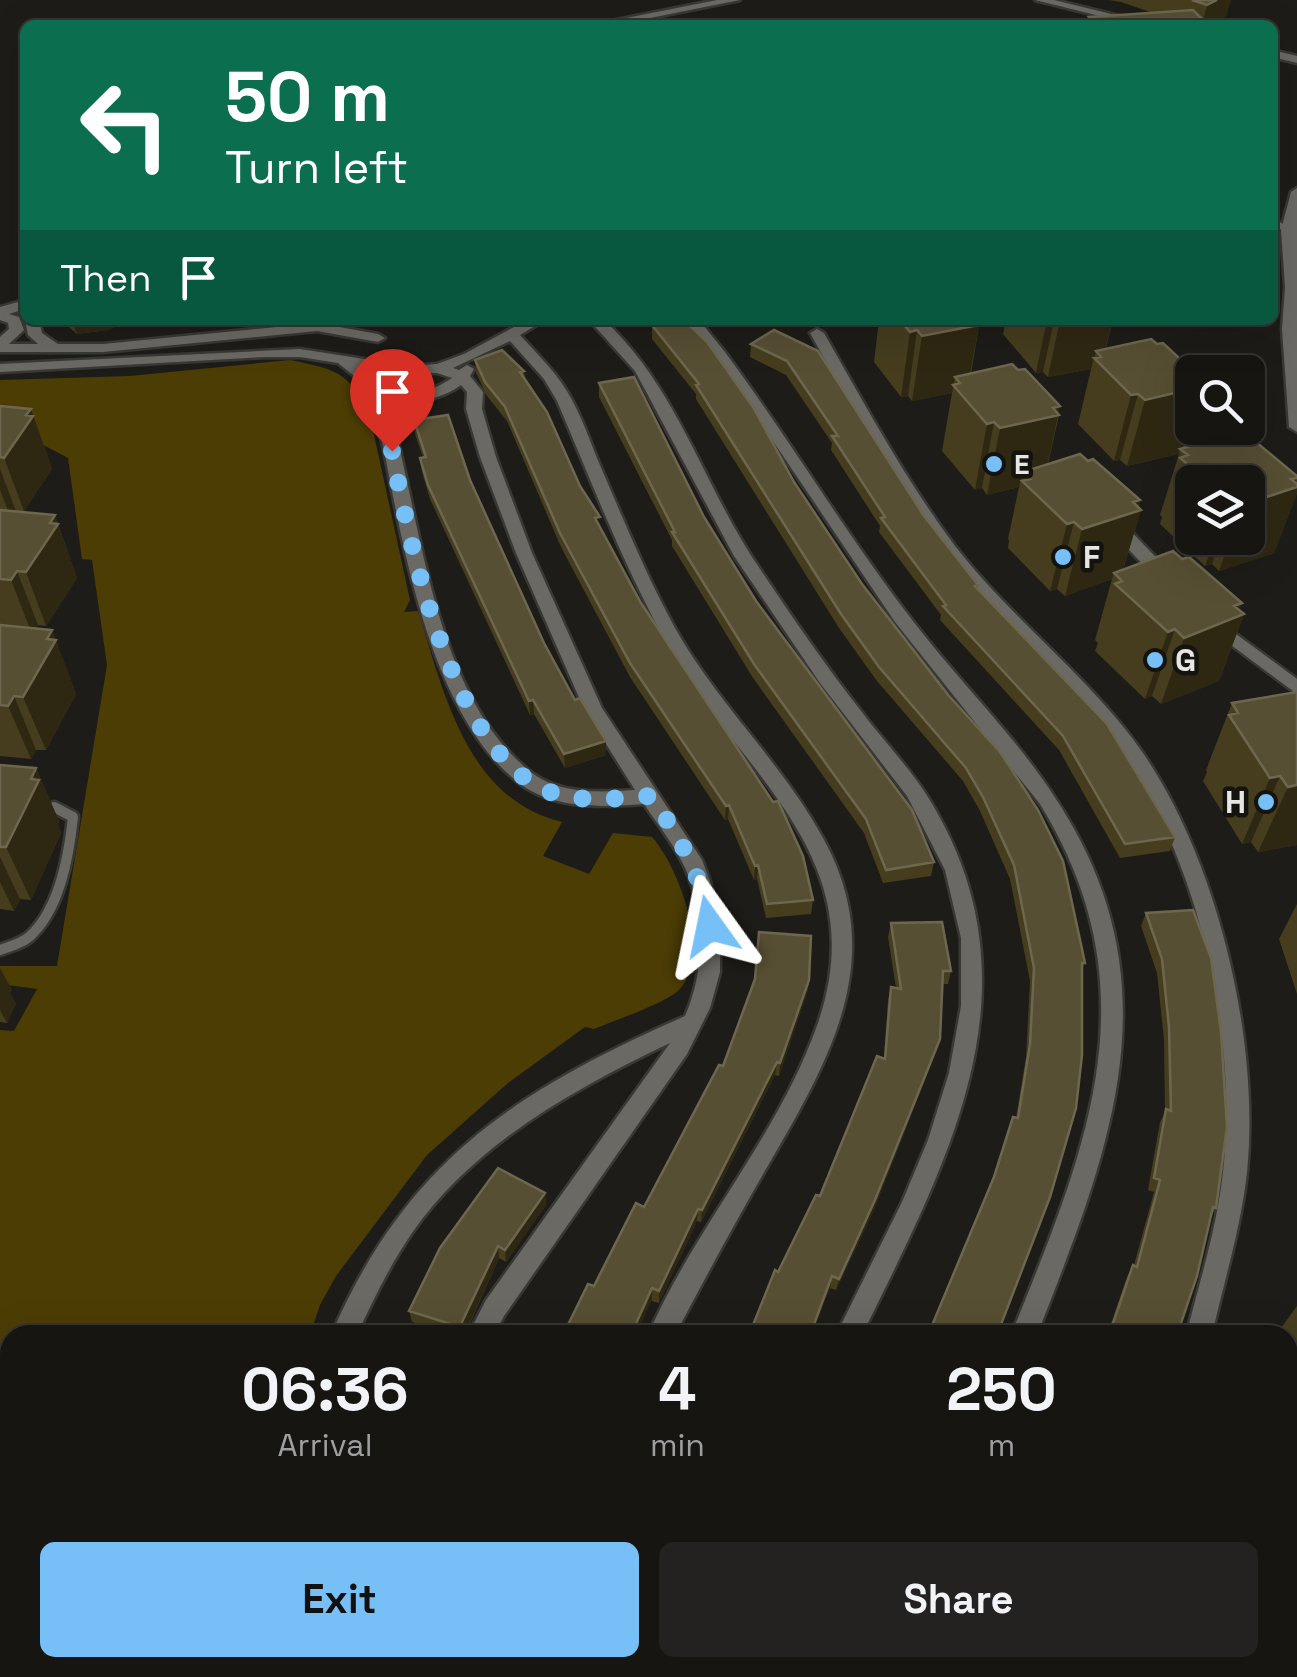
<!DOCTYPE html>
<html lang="en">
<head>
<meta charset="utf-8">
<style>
	:root { --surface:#161512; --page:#232220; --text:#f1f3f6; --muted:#9e9f9f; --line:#353432; --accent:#77c0f7 }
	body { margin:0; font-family:"Space Grotesk",sans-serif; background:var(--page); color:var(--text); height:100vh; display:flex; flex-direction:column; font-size:38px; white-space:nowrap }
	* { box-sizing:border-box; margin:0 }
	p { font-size:32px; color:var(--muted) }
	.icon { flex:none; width:55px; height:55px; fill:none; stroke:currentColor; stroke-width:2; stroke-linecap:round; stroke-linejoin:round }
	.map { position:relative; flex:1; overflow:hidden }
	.drawer { position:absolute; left:0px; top:1325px; width:1298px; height:352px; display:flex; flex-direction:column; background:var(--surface); border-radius:30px 30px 0 0; box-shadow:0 10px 40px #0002,0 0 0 2px var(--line) }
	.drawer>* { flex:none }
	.banner { position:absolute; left:20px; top:20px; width:1258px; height:305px; border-radius:15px; box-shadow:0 10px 40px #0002,0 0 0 2px var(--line); background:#0b6e4f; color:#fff; overflow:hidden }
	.fabs { position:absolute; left:1175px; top:355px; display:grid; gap:20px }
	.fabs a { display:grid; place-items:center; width:90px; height:90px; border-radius:15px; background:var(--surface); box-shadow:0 10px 40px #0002,0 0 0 2px var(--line); font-size:50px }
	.pin { position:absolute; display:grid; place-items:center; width:85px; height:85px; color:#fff; margin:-102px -42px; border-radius:50% 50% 50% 0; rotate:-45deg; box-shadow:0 0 10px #0007 }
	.pin .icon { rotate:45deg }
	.me { position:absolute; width:110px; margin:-55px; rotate:348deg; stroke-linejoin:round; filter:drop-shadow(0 0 8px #0008) }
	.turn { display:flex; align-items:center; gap:35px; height:210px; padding:0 40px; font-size:45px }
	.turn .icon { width:130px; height:130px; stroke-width:2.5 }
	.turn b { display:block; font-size:70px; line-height:85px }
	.then { display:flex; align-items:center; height:95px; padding:0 40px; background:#0003; gap:20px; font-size:38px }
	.eta { display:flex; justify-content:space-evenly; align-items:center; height:170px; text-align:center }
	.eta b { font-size:60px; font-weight:600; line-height:70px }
	.cta { display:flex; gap:20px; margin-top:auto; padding:20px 40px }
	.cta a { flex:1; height:115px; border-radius:15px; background:var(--accent); color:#111; font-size:40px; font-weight:600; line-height:115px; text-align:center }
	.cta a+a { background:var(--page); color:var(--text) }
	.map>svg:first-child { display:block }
	.green { fill:#4c3d05 }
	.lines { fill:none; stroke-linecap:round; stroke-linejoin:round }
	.lane-far1-casing { stroke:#383835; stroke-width:9 }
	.lane-casing { stroke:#383835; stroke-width:15 }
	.street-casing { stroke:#383835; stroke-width:5 }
	.lane-far1 { stroke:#6a6964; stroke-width:6 }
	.lane { stroke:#6a6964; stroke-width:10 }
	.street { fill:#6a6964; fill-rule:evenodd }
	.wall { fill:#453d1e; fill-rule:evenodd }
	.shaded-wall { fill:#2e2813 }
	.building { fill:#574f33; stroke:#6d674f; stroke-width:2.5 }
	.route { stroke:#77c0f7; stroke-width:18; stroke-dasharray:0 32.4 }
	.poi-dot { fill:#77c0f7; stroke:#14130f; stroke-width:4 }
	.labels { text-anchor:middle; stroke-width:9; stroke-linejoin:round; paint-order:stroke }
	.far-poi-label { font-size:28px; font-weight:bold; fill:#e7e6e3; stroke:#14130f; text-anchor:start }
	.poi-label { font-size:32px; font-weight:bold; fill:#e7e6e3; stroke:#14130f; text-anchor:start }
</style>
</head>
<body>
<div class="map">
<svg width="1297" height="1677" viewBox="0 0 1297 1677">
	<rect width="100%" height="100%" fill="#1d1c18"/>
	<path class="green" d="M 290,360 C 334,369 348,371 369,412 L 410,600 L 404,612 L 418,611 C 444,692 466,799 562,822 L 543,856 L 589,874 L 613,833 L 652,837 C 679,867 712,956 679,990 C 666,1003 613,1021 594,1029 L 585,1027 L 508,1083 L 427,1155 L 336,1276 L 320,1305 L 310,1335 L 10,1335 L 10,1668 L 181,1668 L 177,1677 L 0,1677 L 0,1030 L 14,1031 L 37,989 L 0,984 L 0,966 L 57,966 L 107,665 L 92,560 L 82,559 L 68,458 L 34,440 L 0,416 L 0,380 L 130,376 Z"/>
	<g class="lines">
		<g class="lane-far1-casing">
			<path id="lane-far1" d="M 1272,221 L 1288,230"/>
		</g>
		<g class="lane-casing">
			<path id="lane" d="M 0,950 C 10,946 21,944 29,937 C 60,910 69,855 73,817 L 54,807"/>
		</g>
		<g class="street-casing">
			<path id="street" d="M 717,0 L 740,0 L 615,25 L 591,25 Z
				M 1035,0 L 1054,0 L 1156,25 L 1136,25 Z
				M 1272,50 L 1297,56 L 1297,63 L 1272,57 Z
				M 1297,188 L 1297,432 L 1289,427 L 1282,329 L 1285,287 L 1281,230 L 1291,192 Z
				M 25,300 L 25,309 L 9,314 L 19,317 L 24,330 L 9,344 L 38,344 L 28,335 L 25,320 L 39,320 L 42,333 L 58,344 L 103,344 L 317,323 L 378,334 L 385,338 L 378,342 L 317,331 L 103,352 L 0,352 L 0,337 L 9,329 L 8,323 L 0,320 L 0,307 Z
				M 527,320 L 545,320 L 520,335 C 539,356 559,375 572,400 C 584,422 592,447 602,470 C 625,523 647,577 675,628 C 717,703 782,763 823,838 C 892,962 825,1067 762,1176 C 732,1228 703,1282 675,1335 L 648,1335 C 695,1227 779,1135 818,1023 C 875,856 742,777 670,649 C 625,570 593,485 557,401 L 544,379 L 510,341 L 453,368 L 459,370 L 467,365 L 474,369 L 470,376 L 483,392 L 482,409 L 496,457 L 532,553 L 602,708 L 702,860 L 710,881 L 720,926 L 720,972 L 710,1008 L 687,1054 L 504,1316 L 494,1335 L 468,1335 L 486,1300 L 670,1043 C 574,1089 474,1144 412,1233 C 390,1265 373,1300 357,1335 L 331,1335 C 407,1160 516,1091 685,1016 C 705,971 705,916 686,870 C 676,847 658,825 644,804 C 603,807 554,810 519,783 C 432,716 404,552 384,450 C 380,429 367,413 373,391 L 338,363 L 300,357 L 265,357 L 0,372 L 0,364 L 300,349 L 409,366 L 437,364 L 464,354 ZM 359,367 L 385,371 L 378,381 ZM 399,373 L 437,373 L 452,378 C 432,392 412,396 389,388 ZM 461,385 L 467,392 L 466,409 L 480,457 L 516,553 L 584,709 L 635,790 C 601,792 562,795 532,773 C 442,703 424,550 399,446 C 395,430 387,418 386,402 L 386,397 C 413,404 439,401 461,385 Z
				M 589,320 L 604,320 C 678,388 704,488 760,569 C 792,617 825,665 861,711 C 882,739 907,765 926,794 C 1046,983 949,1158 862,1335 L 836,1335 L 902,1202 L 928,1140 L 949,1073 L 961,1006 L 961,938 L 945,870 L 907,796 L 820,683 L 734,556 L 635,371 Z
				M 684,320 L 699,320 L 725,352 C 791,441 848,538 916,625 C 961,683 1014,735 1054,796 C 1178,982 1111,1147 1037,1335 L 1011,1335 C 1086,1150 1155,991 1040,804 L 895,622 L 742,395 Z
				M 817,329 L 824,333 C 865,405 905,479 955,546 C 1006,612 1073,664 1125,729 C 1213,837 1261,1034 1247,1172 C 1241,1228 1224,1281 1212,1335 L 1186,1335 C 1200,1281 1217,1227 1223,1172 C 1239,1035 1197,849 1112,739 C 1096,717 1074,698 1055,678 C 1016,638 977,598 944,554 C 892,485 852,408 810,333 Z
				M 1114,519 L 1120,520 L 1173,575 L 1176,579 L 1173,583 L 1161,583 L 1108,528 L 1108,520 Z
				M 1213,617 L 1297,679 L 1297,694 L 1207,627 L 1204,623 L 1207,619 Z
				M 1288,1579 L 1297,1579 L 1297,1607 L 1288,1607 Z
				M 203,1668 L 233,1668 L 229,1677 L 199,1677 Z
				M 277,1668 L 306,1668 L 307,1677 L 277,1677 Z
				M 462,1668 L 514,1668 L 510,1677 L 458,1677 Z
				M 701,1668 L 737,1668 L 741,1677 L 705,1677 Z
				M 895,1668 L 925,1668 L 922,1677 L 892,1677 Z
				M 1102,1668 L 1134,1668 L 1130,1677 L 1098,1677 Z"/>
		</g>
		<use href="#lane-far1" class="lane-far1"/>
		<use href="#lane" class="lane"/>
		<use href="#street" class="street"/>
	</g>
	<path class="wall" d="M 1109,0 L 1231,0 L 1226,16 L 1208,25 L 1088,25 L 1089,17 L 1153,13 L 1121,2 Z
		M 61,320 L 130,320 L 108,330 L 77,334 Z
		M 879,320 L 980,320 L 971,374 L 1059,415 L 1048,464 L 1140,500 L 1138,507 L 1141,510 L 1123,570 L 1182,559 L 1242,603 L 1239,610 L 1244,614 L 1219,681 L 1161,704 L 1152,696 L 1145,699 L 1095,651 L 1098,643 L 1095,640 L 1112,579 L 1065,596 L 1057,589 L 1050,591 L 1008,548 L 1009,540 L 1008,539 L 1019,487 L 987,495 L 982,488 L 975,490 L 942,451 L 952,393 L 912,401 L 908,396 L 901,397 L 874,362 Z
		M 1006,320 L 1113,320 L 1106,348 L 1192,372 L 1192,417 L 1183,448 L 1244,439 L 1297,476 L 1297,493 L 1274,553 L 1219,571 L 1212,564 L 1205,566 L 1160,524 L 1162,517 L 1160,515 L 1179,454 L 1127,466 L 1120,460 L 1114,461 L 1078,424 L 1091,369 L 1048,377 L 1043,372 L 1036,373 L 1003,334 ZM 1192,482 L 1248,482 L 1248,538 L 1192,538 Z
		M 652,325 L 794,482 L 1085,963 L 992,1180 L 1016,1118 L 1026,1057 L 1030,981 L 1010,879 L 980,811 L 963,781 L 877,681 L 839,628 L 696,399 L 696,394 L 652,339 Z
		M 774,330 L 924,516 L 978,585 L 978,589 L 1175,837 L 1170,851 L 1120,858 L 1059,750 L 940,620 L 941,615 L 879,532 L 880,526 L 831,450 L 832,443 L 786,375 L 750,357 L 751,344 Z
		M 475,360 L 524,371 L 525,379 L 600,527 L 641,603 L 813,900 L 811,914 L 766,918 L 757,879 L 754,880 L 728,819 L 725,820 L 630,677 L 561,547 L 507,421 L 487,396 L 476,373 Z
		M 599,383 L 704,517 L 756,601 L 934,862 L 931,876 L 883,883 L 864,833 L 753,678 L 672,546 L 672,540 L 599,397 Z
		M 0,406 L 31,409 L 52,469 L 24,511 L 16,511 L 55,515 L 77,578 L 46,626 L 38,625 L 36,628 L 52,630 L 76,694 L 46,750 L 36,750 L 31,759 L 0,756 Z
		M 414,420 L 470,480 L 544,643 L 606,755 L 565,768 L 534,714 L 530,715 L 430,499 L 422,472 L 420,458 L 423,457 L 415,434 Z
		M 1297,692 L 1297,845 L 1258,852 L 1251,842 L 1242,844 L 1203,781 L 1207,772 L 1206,770 L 1232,703 Z
		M 0,765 L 36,768 L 59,821 L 58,824 L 61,833 L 31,900 L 20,899 L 14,911 L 0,909 Z
		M 1297,904 L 1297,994 L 1279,939 Z
		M 1193,910 L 1216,1208 L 1211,1217 L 1177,1335 L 1107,1335 L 1127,1277 L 1133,1265 L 1134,1265 L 1154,1192 L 1148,1190 L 1160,1122 L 1165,1112 L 1164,1040 L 1157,973 L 1141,926 L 1146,913 Z
		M 891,923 L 951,971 L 948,984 L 942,984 L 940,1039 L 936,1052 L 873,1212 L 836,1290 L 778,1272 L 820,1196 L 884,1058 L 888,1000 L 891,987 L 896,988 L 888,937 Z
		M 0,968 L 12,990 L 10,993 L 16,1004 L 7,1023 L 0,1022 Z
		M 809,980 L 807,993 L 779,1076 L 775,1075 L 701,1222 L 697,1221 L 659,1303 L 594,1286 L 644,1207 Z
		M 545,1193 L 546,1205 L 506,1262 L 499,1258 L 465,1335 L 452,1335 L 412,1322 L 409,1311 Z
		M 1297,1306 L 1297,1476 L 1288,1472 L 1288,1335 L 1276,1335 Z"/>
	<path class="shaded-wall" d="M 1217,0 L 1231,0 L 1226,16 L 1208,25 L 1202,25 L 1207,5 Z
		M 72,320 L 130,320 L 108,330 L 77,334 Z
		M 390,320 L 404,320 L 391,326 Z
		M 973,320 L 980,320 L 967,390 L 955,377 L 952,393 L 912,401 L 922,336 Z
		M 1047,320 L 1054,320 L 1043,372 L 1036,373 Z
		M 1060,320 L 1113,320 L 1101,365 L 1101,357 L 1096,351 L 1091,369 L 1048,377 Z
		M 917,330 L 908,396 L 901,397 L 910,332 Z
		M 1192,387 L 1192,417 L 1182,451 L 1180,449 L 1179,454 L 1127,466 L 1145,400 Z
		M 1138,394 L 1120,460 L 1114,461 L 1131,395 Z
		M 1060,406 L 1044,481 L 1023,472 L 1019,487 L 987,495 L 1000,428 Z
		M 31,409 L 52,469 L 24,511 L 4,458 Z
		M 994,422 L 982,488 L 975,490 L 987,424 Z
		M 0,469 L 16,511 L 11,518 L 0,490 Z
		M 1297,478 L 1294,488 L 1297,487 L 1297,493 L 1274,553 L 1219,571 L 1231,538 L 1248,538 L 1248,503 Z
		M 1140,500 L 1137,511 L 1141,510 L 1121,576 L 1114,573 L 1112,579 L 1065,596 L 1082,529 Z
		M 55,515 L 77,578 L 46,626 L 26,572 L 50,523 Z
		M 1074,522 L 1057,589 L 1050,591 L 1067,524 Z
		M 1215,538 L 1221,538 L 1212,564 L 1205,566 Z
		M 17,571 L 38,625 L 32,634 L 11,580 Z
		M 1242,603 L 1237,617 L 1244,614 L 1219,681 L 1161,704 L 1184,638 L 1234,606 Z
		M 1175,629 L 1152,696 L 1145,699 L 1168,632 Z
		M 52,630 L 76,694 L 46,750 L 23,697 Z
		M 14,696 L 36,750 L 31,759 L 8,706 Z
		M 533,700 L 534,714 L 530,715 L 529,701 Z
		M 606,741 L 606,755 L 565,768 L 564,754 Z
		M 36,768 L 59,821 L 58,824 L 61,833 L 31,900 L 6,847 Z
		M 1280,776 L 1251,842 L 1242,844 L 1270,778 Z
		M 1297,785 L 1297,845 L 1258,852 L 1288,787 Z
		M 729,805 L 728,819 L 725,820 L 726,806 Z
		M 0,857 L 20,899 L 14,911 L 0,882 Z
		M 758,865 L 757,879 L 754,880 L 755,866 Z
		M 0,968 L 12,990 L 10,993 L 16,1004 L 7,1023 L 0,1010 Z
		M 809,980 L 807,993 L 779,1076 L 780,1063 Z
		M 940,1039 L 936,1052 L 873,1212 L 836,1290 L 839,1279 Z
		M 777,1062 L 775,1075 L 701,1222 L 702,1210 Z
		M 545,1193 L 546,1205 L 506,1262 L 505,1250 Z
		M 698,1209 L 697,1221 L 659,1303 L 659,1291 Z
		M 498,1246 L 499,1258 L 465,1333 L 462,1322 Z
		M 832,1276 L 830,1288 L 812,1335 L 810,1335 Z
		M 652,1288 L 652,1300 L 636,1335 L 631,1335 Z"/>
	<path class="building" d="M 1192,0 L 1217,0 L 1207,5 Z
		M 1193,10 L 1208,25 L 1096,25 L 1089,17 Z
		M 667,320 L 684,320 L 707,342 L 753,407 L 794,482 L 862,584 L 949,696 L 1000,752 L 1038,810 L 1063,861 L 1085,963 L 1082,963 L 1082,1055 L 1076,1108 L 1050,1197 L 997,1335 L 928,1335 L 994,1177 L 1013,1117 L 1018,1118 L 1030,1044 L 1034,968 L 1014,865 L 983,797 L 966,768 L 879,667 L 841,614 L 696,385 L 699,384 L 652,325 Z
		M 900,320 L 974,320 L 979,325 L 922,336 L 917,330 L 910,332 Z
		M 774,330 L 818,351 L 924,516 L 978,585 L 975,586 L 1107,724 L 1175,837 L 1125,844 L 1063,736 L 943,606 L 946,605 L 881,518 L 885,517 L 832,436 L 838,436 L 787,361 L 751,344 Z
		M 1151,339 L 1157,344 L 1163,343 L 1194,372 L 1192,372 L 1192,389 L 1145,400 L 1138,394 L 1131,395 L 1094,358 L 1101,357 L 1096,351 Z
		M 502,350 L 524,371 L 520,372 L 547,412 L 580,486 L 600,517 L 595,518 L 641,603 L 773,802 L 778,801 L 803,856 L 813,900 L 767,904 L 758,865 L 755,866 L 729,805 L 726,806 L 630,663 L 560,533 L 505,407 L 485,382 L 475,360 Z
		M 1012,364 L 1018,370 L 1025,369 L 1060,406 L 1053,408 L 1059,415 L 1000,428 L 994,422 L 987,424 L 953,385 L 960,383 L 955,377 Z
		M 634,377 L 704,517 L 756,601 L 912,810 L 934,862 L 886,870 L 866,819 L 754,664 L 672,532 L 675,532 L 599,383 Z
		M 0,406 L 31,409 L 26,415 L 33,416 L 4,458 L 0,457 Z
		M 448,415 L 470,480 L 544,643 L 575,700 L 580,698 L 606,741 L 564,754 L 533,700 L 529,701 L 428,485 L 420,458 L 426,457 L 414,420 Z
		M 1236,432 L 1244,439 L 1250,437 L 1297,476 L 1297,478 L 1291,479 L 1297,484 L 1297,487 L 1248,503 L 1248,482 L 1209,482 L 1180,458 L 1188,455 L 1180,449 Z
		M 1080,454 L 1088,461 L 1093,459 L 1140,500 L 1133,502 L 1141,510 L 1082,529 L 1074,522 L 1067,524 L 1022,481 L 1030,479 L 1023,472 Z
		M 0,510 L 55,515 L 50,523 L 58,524 L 26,572 L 17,571 L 11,580 L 0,579 Z
		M 1173,551 L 1182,559 L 1189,557 L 1242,603 L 1234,606 L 1244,614 L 1184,638 L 1175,629 L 1168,632 L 1115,584 L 1122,581 L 1114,573 Z
		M 0,625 L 52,630 L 47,639 L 56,640 L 23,697 L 14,696 L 8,706 L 0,705 Z
		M 1297,692 L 1297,785 L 1288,787 L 1280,776 L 1270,778 L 1229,715 L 1238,713 L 1232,703 Z
		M 0,765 L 36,768 L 31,779 L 39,780 L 6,847 L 0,847 Z
		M 1193,910 L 1211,958 L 1221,1032 L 1227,1127 L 1216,1208 L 1213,1207 L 1197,1276 L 1177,1335 L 1109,1335 L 1133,1265 L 1137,1267 L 1160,1180 L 1154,1178 L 1166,1109 L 1171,1111 L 1169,1027 L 1162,959 L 1146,913 Z
		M 942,922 L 951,971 L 943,971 L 940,1039 L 875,1200 L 839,1279 L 832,1276 L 810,1335 L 749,1335 L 775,1270 L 778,1272 L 816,1195 L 820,1196 L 877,1056 L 885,1059 L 891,987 L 901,989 L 891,923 Z
		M 759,932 L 811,936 L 809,980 L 780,1063 L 777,1062 L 702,1210 L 698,1209 L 659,1291 L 652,1288 L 631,1335 L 563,1335 L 588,1284 L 594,1286 L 636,1203 L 644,1207 L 719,1065 L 723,1066 L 755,979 Z
		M 498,1168 L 545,1193 L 505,1250 L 498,1246 L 462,1322 L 463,1328 L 409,1311 L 440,1248 Z
		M 1295,1357 L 1297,1358 L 1297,1389 L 1289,1386 Z"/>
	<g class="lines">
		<path class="route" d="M 392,451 C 410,545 451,747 545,790 C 578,804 616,798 651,796 C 680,838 702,875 710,926"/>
	</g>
	<g class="poi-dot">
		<circle cx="994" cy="464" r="10"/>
		<circle cx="1063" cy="557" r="10"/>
		<circle cx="1155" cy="660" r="10"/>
		<circle cx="1266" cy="802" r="10"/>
	</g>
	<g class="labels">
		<g class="far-poi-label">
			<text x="1014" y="474">E</text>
		</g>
		<g class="poi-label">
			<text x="1083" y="568">F</text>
			<text x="1175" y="671">G</text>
			<text x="1246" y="813" text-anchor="end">H</text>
		</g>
	</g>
</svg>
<div class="fabs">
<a><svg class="icon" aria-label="search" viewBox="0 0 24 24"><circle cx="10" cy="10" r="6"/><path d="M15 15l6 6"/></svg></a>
<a><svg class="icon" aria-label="layers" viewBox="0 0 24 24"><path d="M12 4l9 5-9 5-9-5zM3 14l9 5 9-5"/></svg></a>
</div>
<div class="pin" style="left:392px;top:451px;background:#d93025"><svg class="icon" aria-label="arrive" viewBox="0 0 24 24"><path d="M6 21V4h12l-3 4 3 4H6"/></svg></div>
<svg class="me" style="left:710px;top:926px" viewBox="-20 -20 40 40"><path d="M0-17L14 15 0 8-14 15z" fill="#77c0f7" stroke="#fff" stroke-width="4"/></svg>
<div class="banner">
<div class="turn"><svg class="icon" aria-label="left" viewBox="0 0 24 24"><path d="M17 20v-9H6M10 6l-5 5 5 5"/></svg><div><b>50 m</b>Turn left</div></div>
<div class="then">Then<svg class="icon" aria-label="arrive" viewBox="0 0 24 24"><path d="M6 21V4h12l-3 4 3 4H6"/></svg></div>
</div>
<section class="drawer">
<div class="eta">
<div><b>06:36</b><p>Arrival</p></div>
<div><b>4</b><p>min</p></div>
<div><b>250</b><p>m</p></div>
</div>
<div class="cta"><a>Exit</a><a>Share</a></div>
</section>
</div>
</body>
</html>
